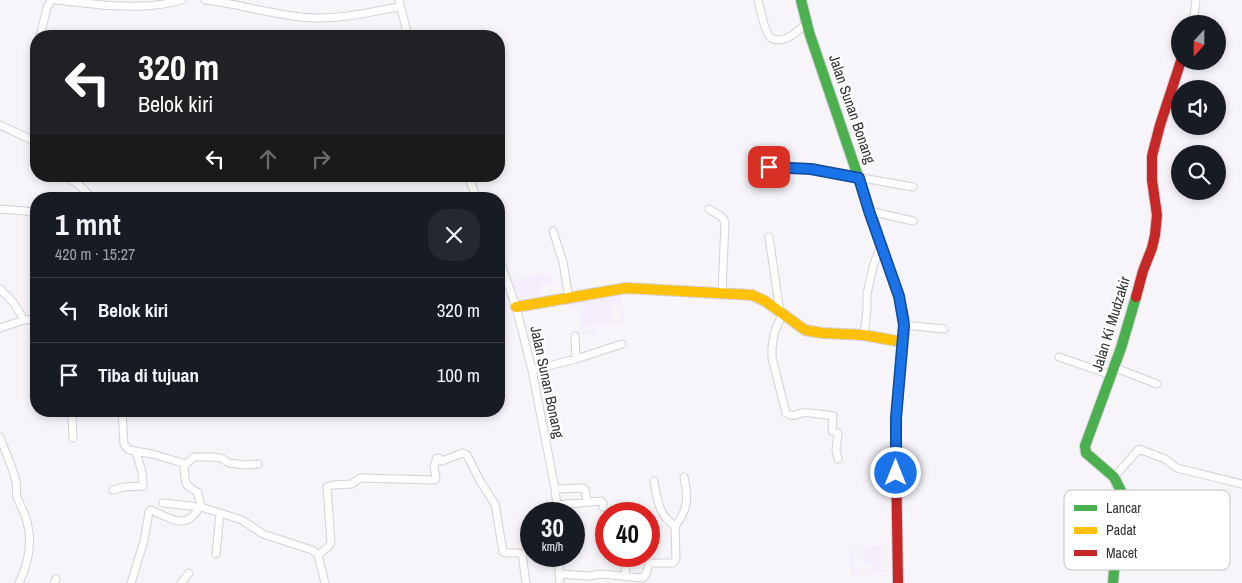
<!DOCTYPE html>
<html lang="id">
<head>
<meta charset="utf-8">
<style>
	:root { --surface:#171b24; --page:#242831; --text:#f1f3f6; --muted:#9ea1a6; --line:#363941 }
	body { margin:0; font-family:"Archivo Narrow",sans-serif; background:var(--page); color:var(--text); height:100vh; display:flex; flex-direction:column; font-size:19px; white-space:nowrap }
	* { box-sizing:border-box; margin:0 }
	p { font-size:16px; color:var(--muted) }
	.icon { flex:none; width:28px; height:28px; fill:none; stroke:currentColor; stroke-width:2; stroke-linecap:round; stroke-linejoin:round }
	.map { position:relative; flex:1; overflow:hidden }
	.panel { position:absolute; left:30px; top:192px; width:475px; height:225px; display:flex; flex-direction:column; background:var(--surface); border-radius:20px; box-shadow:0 2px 8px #0003 }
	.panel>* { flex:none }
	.top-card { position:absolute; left:30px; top:30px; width:475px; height:152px; border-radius:20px; box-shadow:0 2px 8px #0003; background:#202124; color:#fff; overflow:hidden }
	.needle { width:32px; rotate:201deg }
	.fabs { position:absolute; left:1171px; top:15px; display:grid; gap:10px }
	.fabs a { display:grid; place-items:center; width:55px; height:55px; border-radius:50%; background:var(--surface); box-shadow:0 2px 8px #0003; font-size:25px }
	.speed { position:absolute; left:520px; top:502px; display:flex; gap:10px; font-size:25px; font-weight:700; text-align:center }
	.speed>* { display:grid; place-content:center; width:65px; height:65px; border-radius:50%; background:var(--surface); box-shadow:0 2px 8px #0003; line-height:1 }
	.speed small { font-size:12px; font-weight:400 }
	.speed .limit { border:8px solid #d22; background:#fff; color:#111 }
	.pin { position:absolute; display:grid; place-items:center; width:42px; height:42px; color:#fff; margin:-21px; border-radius:10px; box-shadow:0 2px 8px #0006 }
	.me { position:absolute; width:55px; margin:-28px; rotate:0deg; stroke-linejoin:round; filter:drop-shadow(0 0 4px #0008) }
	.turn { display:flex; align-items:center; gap:18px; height:105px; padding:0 25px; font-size:22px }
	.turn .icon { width:65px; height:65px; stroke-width:2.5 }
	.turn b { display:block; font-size:35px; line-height:42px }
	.lanes { display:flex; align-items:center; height:48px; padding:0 25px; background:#0003; justify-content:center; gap:25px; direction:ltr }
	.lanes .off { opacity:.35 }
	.round { display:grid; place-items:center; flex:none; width:52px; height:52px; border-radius:20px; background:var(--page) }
	.summary { display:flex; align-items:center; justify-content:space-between; height:85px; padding:0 25px }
	h1 { font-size:30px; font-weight:800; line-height:38px }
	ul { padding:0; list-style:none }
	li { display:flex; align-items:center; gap:15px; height:65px; padding:0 25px; border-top:1px solid var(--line) }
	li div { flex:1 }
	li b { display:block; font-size:19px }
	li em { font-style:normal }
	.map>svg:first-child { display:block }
	.education { fill:#f5edfb; fill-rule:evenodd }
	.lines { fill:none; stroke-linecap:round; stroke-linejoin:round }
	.street-casing { stroke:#d3d1d5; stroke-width:9 }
	.fast-casing { stroke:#d3d1d5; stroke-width:12 }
	.slow-casing { stroke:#d3d1d5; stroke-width:12 }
	.jam-casing { stroke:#d3d1d5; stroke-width:12 }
	.street { stroke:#fefefe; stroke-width:7 }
	.fast { stroke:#4caf50; stroke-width:10 }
	.slow { stroke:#ffc107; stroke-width:10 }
	.jam { stroke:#c62828; stroke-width:10 }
	.route-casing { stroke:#114b97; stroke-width:12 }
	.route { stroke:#1a73e8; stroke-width:9 }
	.labels { text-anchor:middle; stroke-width:4; stroke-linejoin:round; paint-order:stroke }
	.street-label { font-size:15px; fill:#343235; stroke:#fff }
	.key { fill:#fff; stroke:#c2c2c2; stroke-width:1 }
	.key-label { font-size:14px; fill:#343235 }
</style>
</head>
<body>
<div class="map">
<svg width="1242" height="583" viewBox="0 0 1242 583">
	<rect width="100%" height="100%" fill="#f8f5fa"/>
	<path class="education" d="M 550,273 L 554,301 L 517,307 L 510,280 ZM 550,283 L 552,301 L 523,305 L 522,298 L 542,294 L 540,285 Z
		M 621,296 L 625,321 L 595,325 L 596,332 L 571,335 L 567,303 ZM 583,304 L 584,313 L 579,313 L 581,327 L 591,326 L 592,331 L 571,333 L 568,306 ZM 621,305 L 623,318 L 611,319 L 609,306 Z
		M 894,545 L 894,571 L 851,576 L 850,547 ZM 881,546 L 892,546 L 892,570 L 881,570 ZM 862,547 L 864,563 L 872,563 L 873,572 L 855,574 L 852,548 Z"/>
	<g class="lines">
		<g class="street-casing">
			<path id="street" d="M 55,0 C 87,3 123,9 156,5 C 165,4 174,2 182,0
				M 205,0 C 242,4 278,17 316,18 C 344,19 372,11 400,7
				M 399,0 L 408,36
				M 758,0 C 760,8 765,34 771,38 C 775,41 783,40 787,38 C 794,35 801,28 807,23
				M 1193,24 L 1196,0
				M 40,36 L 47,8 L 51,0
				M 0,125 L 36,142
				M 755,168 L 787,167 L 811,169 L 913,187
				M 66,176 L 78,184 L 93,199
				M 468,176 L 477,199
				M 0,209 L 36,212
				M 709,209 L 722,217 L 725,222 L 722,293
				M 869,211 L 913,221
				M 553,231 L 563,262 L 569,299
				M 769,237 L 780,312
				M 499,258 L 516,307 L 532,370 L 555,489 L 558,514
				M 0,289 L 13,302 L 24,320
				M 782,314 L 774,334 L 772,348 L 772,358 L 786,413 C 794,418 795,414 802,413 C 809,412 826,415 833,416 L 832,431 L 838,433 L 836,450 L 838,459
				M 904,325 L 944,329
				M 0,328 L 24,320 L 36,319
				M 864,335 L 867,309 L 867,294 L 873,267 L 881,245
				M 1059,357 L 1111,375
				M 576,359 L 622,344
				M 1113,367 L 1157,384
				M 532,370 L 576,359 L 575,336
				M 122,411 L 124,444 L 127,448 L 129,450 L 152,454 L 183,463 C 186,470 183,479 187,485 C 190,488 195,490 198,493 L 201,507
				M 0,437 C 5,451 12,466 16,481 C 17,486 16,492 17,497 C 20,505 25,513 27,522 C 33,543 28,564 19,583
				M 73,438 L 72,416 L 74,411
				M 185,465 L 194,457 L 210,457 L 221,458 L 229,463 L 246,465 L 258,464
				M 1114,477 L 1139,449 L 1165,459 L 1177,468 L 1242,484
				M 654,481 C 657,499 659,516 675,526
				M 555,489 L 583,488 L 585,490 L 587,502
				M 113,490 L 124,487 L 143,486 L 142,472 L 136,452
				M 163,503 L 192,506 L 199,508 L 201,507 L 242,520 L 263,534 L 312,550 L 318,555 L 325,583
				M 557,505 L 601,501 L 603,503 L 603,507
				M 216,554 L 220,513
				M 318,555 L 328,547 L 331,543 L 327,487 L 333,485 L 352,484 L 360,478 L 435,480 L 436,478 L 434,466 L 437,458 L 439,458 L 442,461 L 463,453 L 467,455 L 480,481 L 495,504 L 503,552 C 509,555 516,551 522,554 L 526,583
				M 559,556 L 559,574 L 560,583
				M 624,556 L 626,567 L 625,577
				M 559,574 L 589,576 L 600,574 L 643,578 L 645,576 L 649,564 L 651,563 L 672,563 L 674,562 L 676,559 L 675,526 C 689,510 688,496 684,477
				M 54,583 L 56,579
				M 131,583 L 144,541 L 149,512 L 151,510 C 169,517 185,532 199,508
				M 181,583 L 189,573"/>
		</g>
		<g class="fast-casing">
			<path id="fast" d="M 801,0 L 809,32 L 899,297 L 904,319 L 904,332 L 896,418 L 896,456
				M 1113,583 L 1121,491 L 1114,477 L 1086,453 L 1085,446 L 1121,348 L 1136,297"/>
		</g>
		<g class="slow-casing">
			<path id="slow" d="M 516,307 L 626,288 L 752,295 L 765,301 L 805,330 L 822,333 L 863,335 L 903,342"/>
		</g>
		<g class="jam-casing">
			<path id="jam" d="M 1136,297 L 1143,271 L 1152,248 L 1155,235 L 1157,215 L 1152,180 L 1152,156 L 1160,125 L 1181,61
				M 896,456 L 898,583"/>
		</g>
		<use href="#street" class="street"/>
		<use href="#fast" class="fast"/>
		<use href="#slow" class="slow"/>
		<use href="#jam" class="jam"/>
	</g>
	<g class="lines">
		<g class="route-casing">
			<path id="route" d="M 769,167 L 811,169 L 859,178 L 869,211 L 899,296 L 904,325 L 896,418 L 896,473"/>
		</g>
		<use href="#route" class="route"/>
	</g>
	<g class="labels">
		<g class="street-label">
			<text transform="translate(852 109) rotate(71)" y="5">Jalan Sunan Bonang</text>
			<text transform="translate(1111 324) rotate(-73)" y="5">Jalan Ki Mudzakir</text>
			<text transform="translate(547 382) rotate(78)" y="5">Jalan Sunan Bonang</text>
		</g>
	</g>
	<rect x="1064" y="490" width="166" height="80" rx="8" class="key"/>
	<rect x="1074" y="505" width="23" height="6" fill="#4caf50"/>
	<rect x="1074" y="527" width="23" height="7" fill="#ffc107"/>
	<rect x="1074" y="550" width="23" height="6" fill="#c62828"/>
	<g class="key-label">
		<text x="1106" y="513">Lancar</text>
		<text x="1106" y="535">Padat</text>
		<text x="1106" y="558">Macet</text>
	</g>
</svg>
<div class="fabs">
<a><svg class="needle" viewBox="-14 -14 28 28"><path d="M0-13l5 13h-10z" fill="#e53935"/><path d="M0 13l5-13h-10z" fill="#9ea1a6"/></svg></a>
<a><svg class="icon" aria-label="sound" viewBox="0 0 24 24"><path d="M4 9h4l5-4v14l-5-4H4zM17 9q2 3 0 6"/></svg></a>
<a><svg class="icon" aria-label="search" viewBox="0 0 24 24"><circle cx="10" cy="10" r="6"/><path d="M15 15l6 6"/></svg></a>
</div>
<div class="speed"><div>30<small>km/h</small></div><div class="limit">40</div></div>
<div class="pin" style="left:769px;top:167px;background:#d93025"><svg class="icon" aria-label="arrive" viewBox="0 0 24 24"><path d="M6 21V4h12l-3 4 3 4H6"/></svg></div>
<svg class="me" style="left:896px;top:473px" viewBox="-20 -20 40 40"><circle r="17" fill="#1a73e8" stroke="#fff" stroke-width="3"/><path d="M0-11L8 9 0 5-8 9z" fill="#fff"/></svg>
<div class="top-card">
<div class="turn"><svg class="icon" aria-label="left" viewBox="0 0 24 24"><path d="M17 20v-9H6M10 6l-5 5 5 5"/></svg><div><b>320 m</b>Belok kiri</div></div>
<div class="lanes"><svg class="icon" aria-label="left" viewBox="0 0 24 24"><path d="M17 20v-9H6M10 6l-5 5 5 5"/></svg><svg class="icon off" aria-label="ahead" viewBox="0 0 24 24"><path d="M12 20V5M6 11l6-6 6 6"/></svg><svg class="icon off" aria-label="right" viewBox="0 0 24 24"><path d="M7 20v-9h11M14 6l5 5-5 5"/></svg></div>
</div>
<section class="panel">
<div class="summary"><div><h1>1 mnt</h1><p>420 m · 15:27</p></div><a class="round"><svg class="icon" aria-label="close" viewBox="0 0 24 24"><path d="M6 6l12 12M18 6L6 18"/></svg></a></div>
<ul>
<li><svg class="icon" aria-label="left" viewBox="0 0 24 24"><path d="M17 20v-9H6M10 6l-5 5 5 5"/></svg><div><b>Belok kiri</b></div><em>320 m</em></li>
<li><svg class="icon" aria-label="arrive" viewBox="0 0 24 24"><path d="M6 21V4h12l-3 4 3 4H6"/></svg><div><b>Tiba di tujuan</b></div><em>100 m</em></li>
</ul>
</section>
</div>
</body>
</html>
